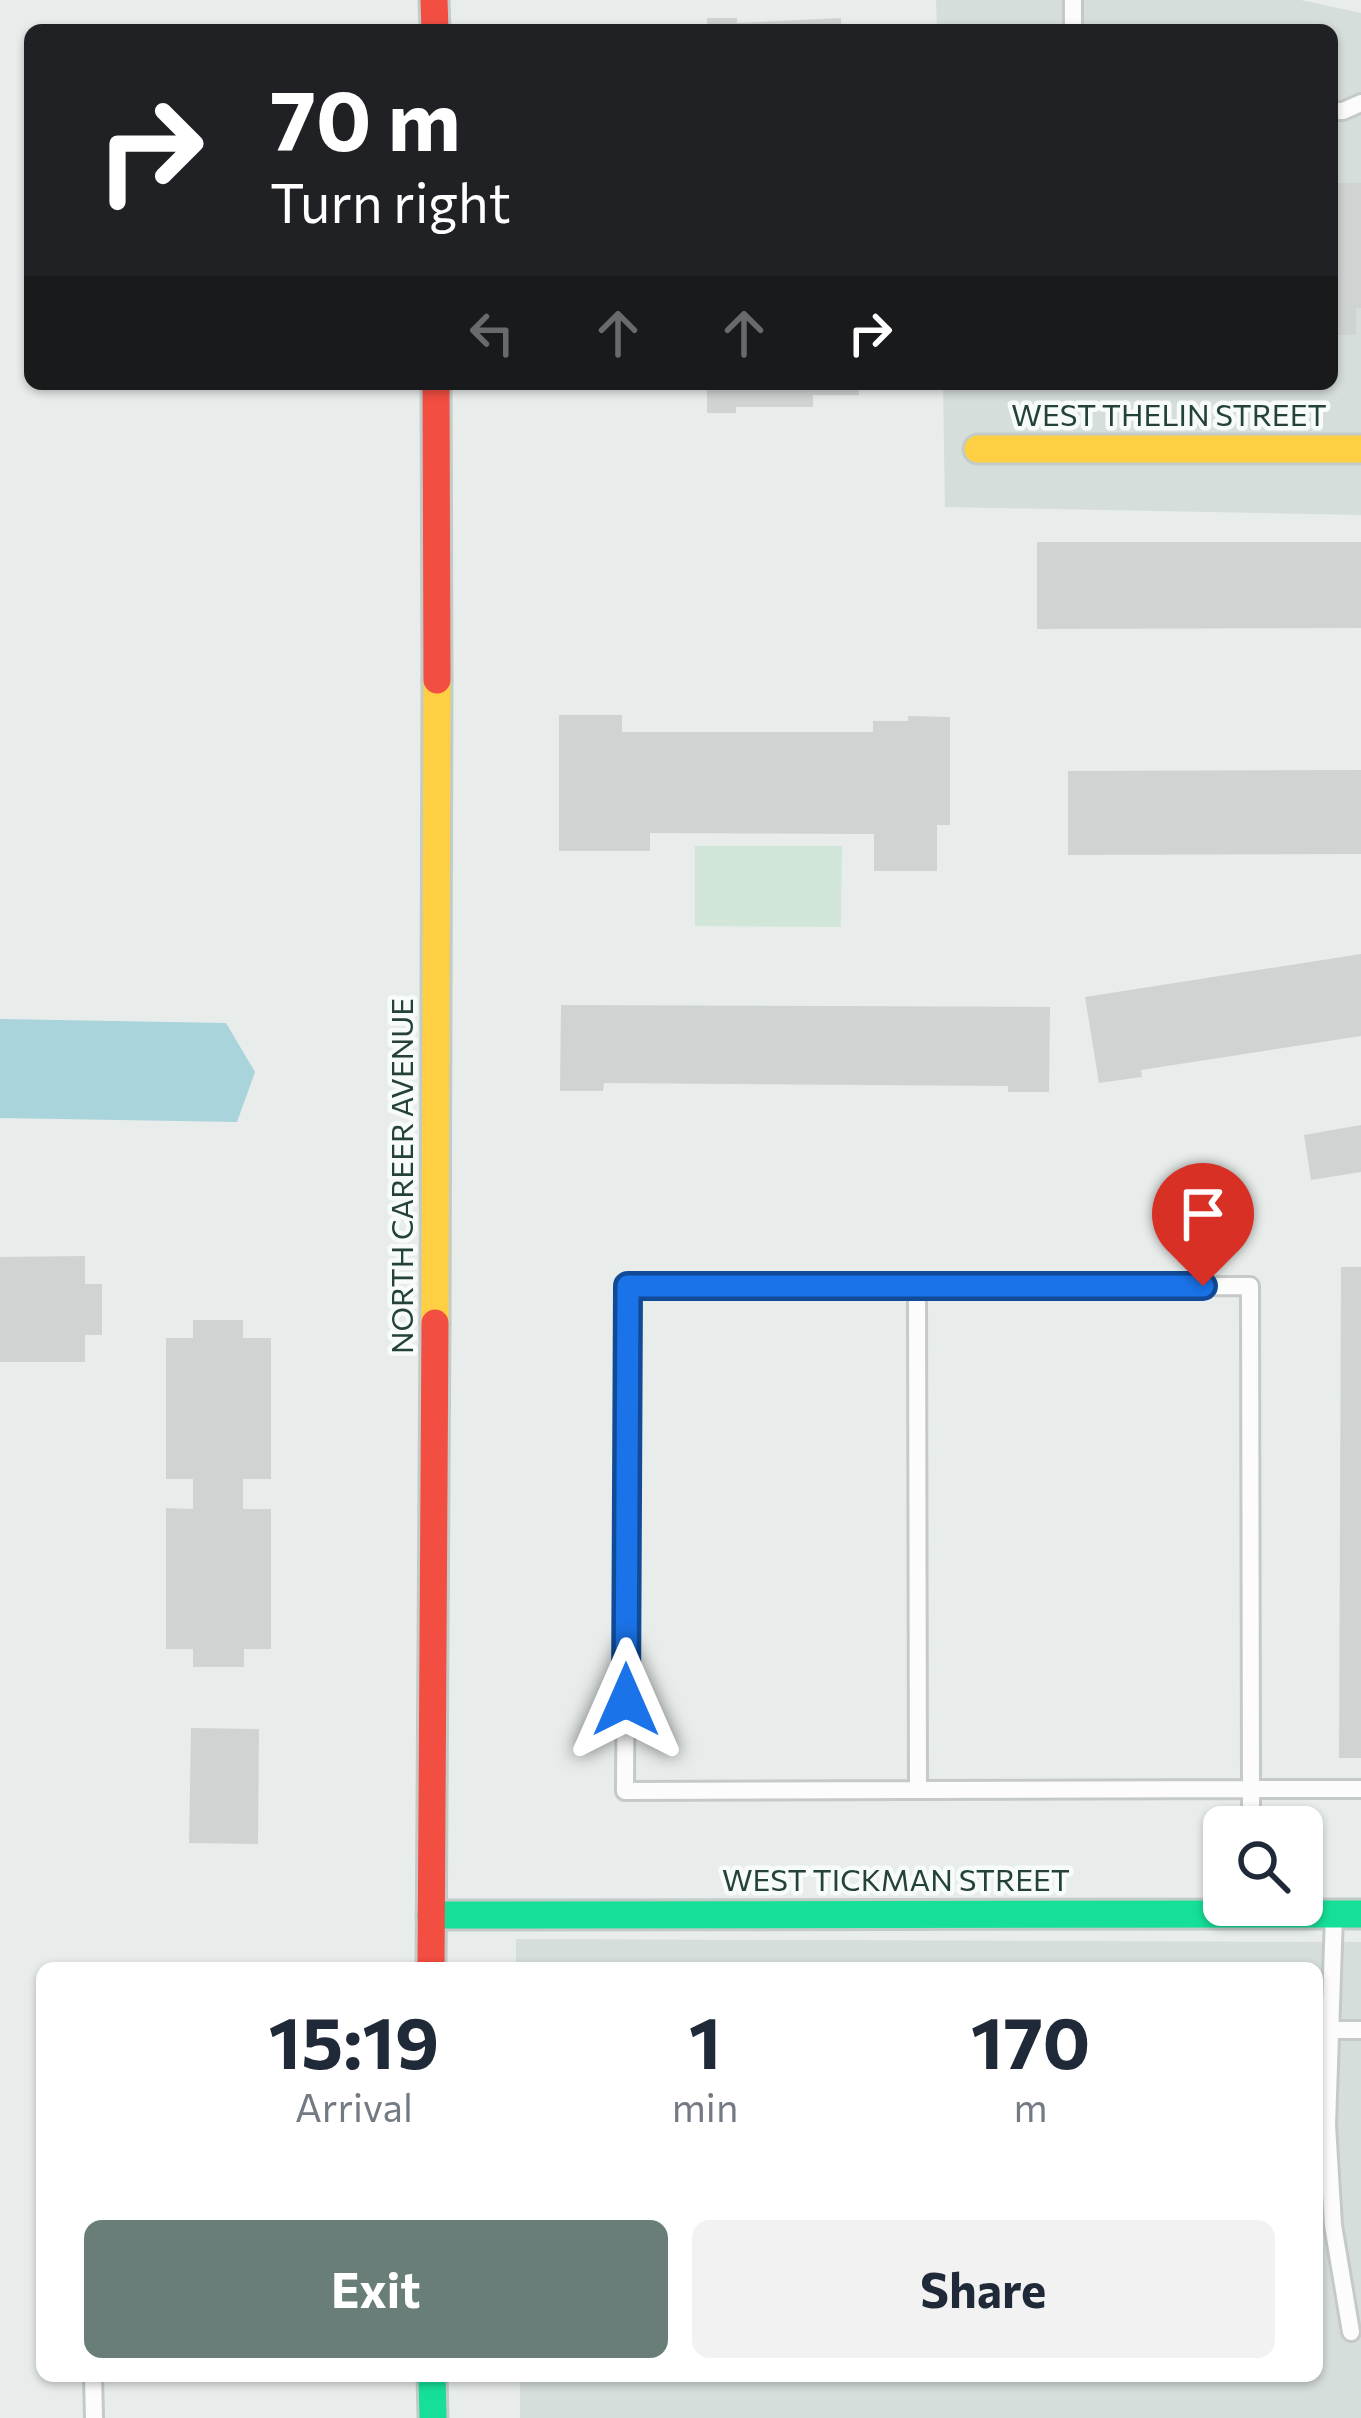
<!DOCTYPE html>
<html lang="en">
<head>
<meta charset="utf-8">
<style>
	:root { --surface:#fff; --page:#f2f2f3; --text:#1f2937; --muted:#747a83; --accent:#697e78 }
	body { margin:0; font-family:Commissioner,sans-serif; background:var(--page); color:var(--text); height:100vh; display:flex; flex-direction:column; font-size:45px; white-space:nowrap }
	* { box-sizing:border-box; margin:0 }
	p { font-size:39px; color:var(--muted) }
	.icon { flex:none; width:66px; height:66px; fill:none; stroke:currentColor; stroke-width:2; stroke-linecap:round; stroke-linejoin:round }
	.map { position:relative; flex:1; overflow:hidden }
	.panel { position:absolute; left:36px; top:1962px; width:1287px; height:420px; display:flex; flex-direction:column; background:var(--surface); border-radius:18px; box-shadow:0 3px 9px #0004 }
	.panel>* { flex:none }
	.guide { position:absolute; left:24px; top:24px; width:1314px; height:366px; border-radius:18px; box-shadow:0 3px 9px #0004; background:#202124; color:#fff; overflow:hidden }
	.buttons { position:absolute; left:1203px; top:1806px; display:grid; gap:24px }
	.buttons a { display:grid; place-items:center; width:120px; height:120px; border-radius:18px; background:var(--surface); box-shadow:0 3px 9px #0004; font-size:60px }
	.pin { position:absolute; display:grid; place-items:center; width:102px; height:102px; color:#fff; margin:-123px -51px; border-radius:50% 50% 50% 0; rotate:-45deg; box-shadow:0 0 12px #0007 }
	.pin .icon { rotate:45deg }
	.me { position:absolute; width:132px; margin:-66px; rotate:0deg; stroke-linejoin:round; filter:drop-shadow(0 0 9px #0008) }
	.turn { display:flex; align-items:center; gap:42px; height:252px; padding:0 48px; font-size:54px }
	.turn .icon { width:156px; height:156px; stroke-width:2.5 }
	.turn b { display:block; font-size:84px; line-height:102px }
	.lanes { display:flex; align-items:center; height:114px; padding:0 48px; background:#0003; justify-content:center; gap:60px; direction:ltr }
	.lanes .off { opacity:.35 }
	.eta { display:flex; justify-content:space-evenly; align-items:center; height:204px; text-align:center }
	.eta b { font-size:72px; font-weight:700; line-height:84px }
	.action { display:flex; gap:24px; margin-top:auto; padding:24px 48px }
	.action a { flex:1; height:138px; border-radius:18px; background:var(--accent); color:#fff; font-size:48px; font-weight:700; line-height:138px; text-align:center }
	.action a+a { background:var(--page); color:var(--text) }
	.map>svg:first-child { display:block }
	.built { fill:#d6dedb }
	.green { fill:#d1e6d8 }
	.water { fill:#a9d4db }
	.building { fill:#cfd4d2 }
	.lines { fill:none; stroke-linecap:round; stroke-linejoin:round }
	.lane-casing { stroke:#c5cac8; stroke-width:22 }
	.fast-casing { stroke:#c3cbc8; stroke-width:33 }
	.slow-casing { stroke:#c3cbc8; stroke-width:33 }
	.jam-casing { stroke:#c3cbc8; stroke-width:33 }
	.lane { stroke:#fcfcfc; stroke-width:16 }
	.fast { stroke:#16e098; stroke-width:27 }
	.slow { stroke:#ffcf43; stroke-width:27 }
	.jam { stroke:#f24e42; stroke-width:27 }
	.route-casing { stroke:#114b97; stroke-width:30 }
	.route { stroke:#1a73e8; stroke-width:21 }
	.labels { text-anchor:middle; stroke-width:9; stroke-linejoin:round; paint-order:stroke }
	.street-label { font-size:30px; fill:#24423a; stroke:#f7fbf9 }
</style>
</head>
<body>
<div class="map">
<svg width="1361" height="2418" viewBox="0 0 1361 2418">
	<rect width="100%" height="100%" fill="#e8edeb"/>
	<path class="built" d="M 936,0 L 1301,0 L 1361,13 L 1361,515 L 945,507 L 943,384 L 1332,384 L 1332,30 L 937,30 Z
		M 516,1939 L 1361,1942 L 1361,2418 L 520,2418 L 520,2376 L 1317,2376 L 1317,1968 L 516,1968 Z"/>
	<path class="green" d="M 695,846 L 842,846 L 841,927 L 695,926 Z"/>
	<path class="water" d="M 0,1019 L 226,1023 L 255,1072 L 237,1122 L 0,1118 Z"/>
	<path class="building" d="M 707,18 L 737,18 L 737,23 L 841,18 L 841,30 L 707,30 Z
		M 1332,183 L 1361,183 L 1361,308 L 1356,308 L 1356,335 L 1332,335 Z
		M 707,384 L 859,384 L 859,395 L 813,395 L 813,407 L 736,407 L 736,413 L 707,413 Z
		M 1037,542 L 1361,542 L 1361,628 L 1037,629 Z
		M 559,715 L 622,715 L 622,732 L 873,732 L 873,721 L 908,721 L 908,716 L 950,717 L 950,825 L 937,825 L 937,871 L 874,871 L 874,834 L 650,833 L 650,851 L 559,851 Z
		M 1361,770 L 1361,854 L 1068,855 L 1068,771 Z
		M 1361,954 L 1361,1036 L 1141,1070 L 1142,1077 L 1099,1083 L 1085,997 Z
		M 561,1005 L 1050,1007 L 1049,1092 L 1008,1092 L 1008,1086 L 604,1083 L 603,1091 L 560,1091 Z
		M 1361,1125 L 1361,1172 L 1311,1180 L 1304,1135 Z
		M 85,1256 L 85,1284 L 102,1284 L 102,1335 L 85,1335 L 85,1362 L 0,1362 L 0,1257 Z
		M 1341,1267 L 1361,1267 L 1361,1758 L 1339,1758 Z
		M 193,1320 L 243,1320 L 243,1338 L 271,1338 L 271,1479 L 243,1479 L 243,1509 L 271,1509 L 271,1649 L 244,1649 L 244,1667 L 193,1667 L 193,1649 L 166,1649 L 166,1508 L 193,1509 L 193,1479 L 166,1479 L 166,1338 L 193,1338 Z
		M 191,1728 L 259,1729 L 258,1844 L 189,1843 Z"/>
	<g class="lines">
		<g class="lane-casing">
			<path id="lane" d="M 1073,30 L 1073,0
				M 1332,111 L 1343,111 L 1361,103
				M 917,1287 L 628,1286 L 625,1791 L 918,1790 L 917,1287 L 1250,1286 L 1251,1789 L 918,1790
				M 1251,1827 L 1251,1789 L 1361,1789
				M 1334,1915 L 1327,2125 L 1333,2225 L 1351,2332
				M 1330,2030 L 1361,2030
				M 93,2376 L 94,2418"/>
		</g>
		<g class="fast-casing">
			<path id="fast" d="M 431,1915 L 1361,1914
				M 432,2376 L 433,2418"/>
		</g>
		<g class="slow-casing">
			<path id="slow" d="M 978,449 L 1361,449
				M 435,1323 L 437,680"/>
		</g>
		<g class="jam-casing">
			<path id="jam" d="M 434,0 L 435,30
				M 436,384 L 437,680
				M 431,1968 L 435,1323"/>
		</g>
		<use href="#lane" class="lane"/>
		<use href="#fast" class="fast"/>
		<use href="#slow" class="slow"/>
		<use href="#jam" class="jam"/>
	</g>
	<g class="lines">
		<g class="route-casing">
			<path id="route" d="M 626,1700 L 628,1286 L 1203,1286"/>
		</g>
		<use href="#route" class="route"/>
	</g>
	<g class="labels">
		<g class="street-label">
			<text x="1169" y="426">WEST THELIN STREET</text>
			<text transform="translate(403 1176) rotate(-90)" y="10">NORTH CAREER AVENUE</text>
			<text x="896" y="1891">WEST TICKMAN STREET</text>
		</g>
	</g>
</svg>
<div class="buttons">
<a><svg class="icon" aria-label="search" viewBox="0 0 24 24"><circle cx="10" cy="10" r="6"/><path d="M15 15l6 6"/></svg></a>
</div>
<div class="pin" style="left:1203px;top:1286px;background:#d93025"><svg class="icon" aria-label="arrive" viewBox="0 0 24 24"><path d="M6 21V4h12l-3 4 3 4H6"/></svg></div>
<svg class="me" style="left:626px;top:1700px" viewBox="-20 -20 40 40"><path d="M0-17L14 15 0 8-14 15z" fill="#1a73e8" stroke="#fff" stroke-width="4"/></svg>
<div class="guide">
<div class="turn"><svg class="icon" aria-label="right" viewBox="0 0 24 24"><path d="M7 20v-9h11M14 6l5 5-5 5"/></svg><div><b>70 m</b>Turn right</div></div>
<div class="lanes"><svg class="icon off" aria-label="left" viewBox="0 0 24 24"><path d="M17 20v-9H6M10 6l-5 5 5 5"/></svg><svg class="icon off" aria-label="ahead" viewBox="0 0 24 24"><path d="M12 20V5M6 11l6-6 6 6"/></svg><svg class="icon off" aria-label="ahead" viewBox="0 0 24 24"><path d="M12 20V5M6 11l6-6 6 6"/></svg><svg class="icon" aria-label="right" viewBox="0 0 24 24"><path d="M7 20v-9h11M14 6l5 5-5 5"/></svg></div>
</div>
<section class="panel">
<div class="eta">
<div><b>15:19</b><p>Arrival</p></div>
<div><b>1</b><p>min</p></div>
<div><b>170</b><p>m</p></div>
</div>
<div class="action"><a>Exit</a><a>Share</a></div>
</section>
</div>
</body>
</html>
